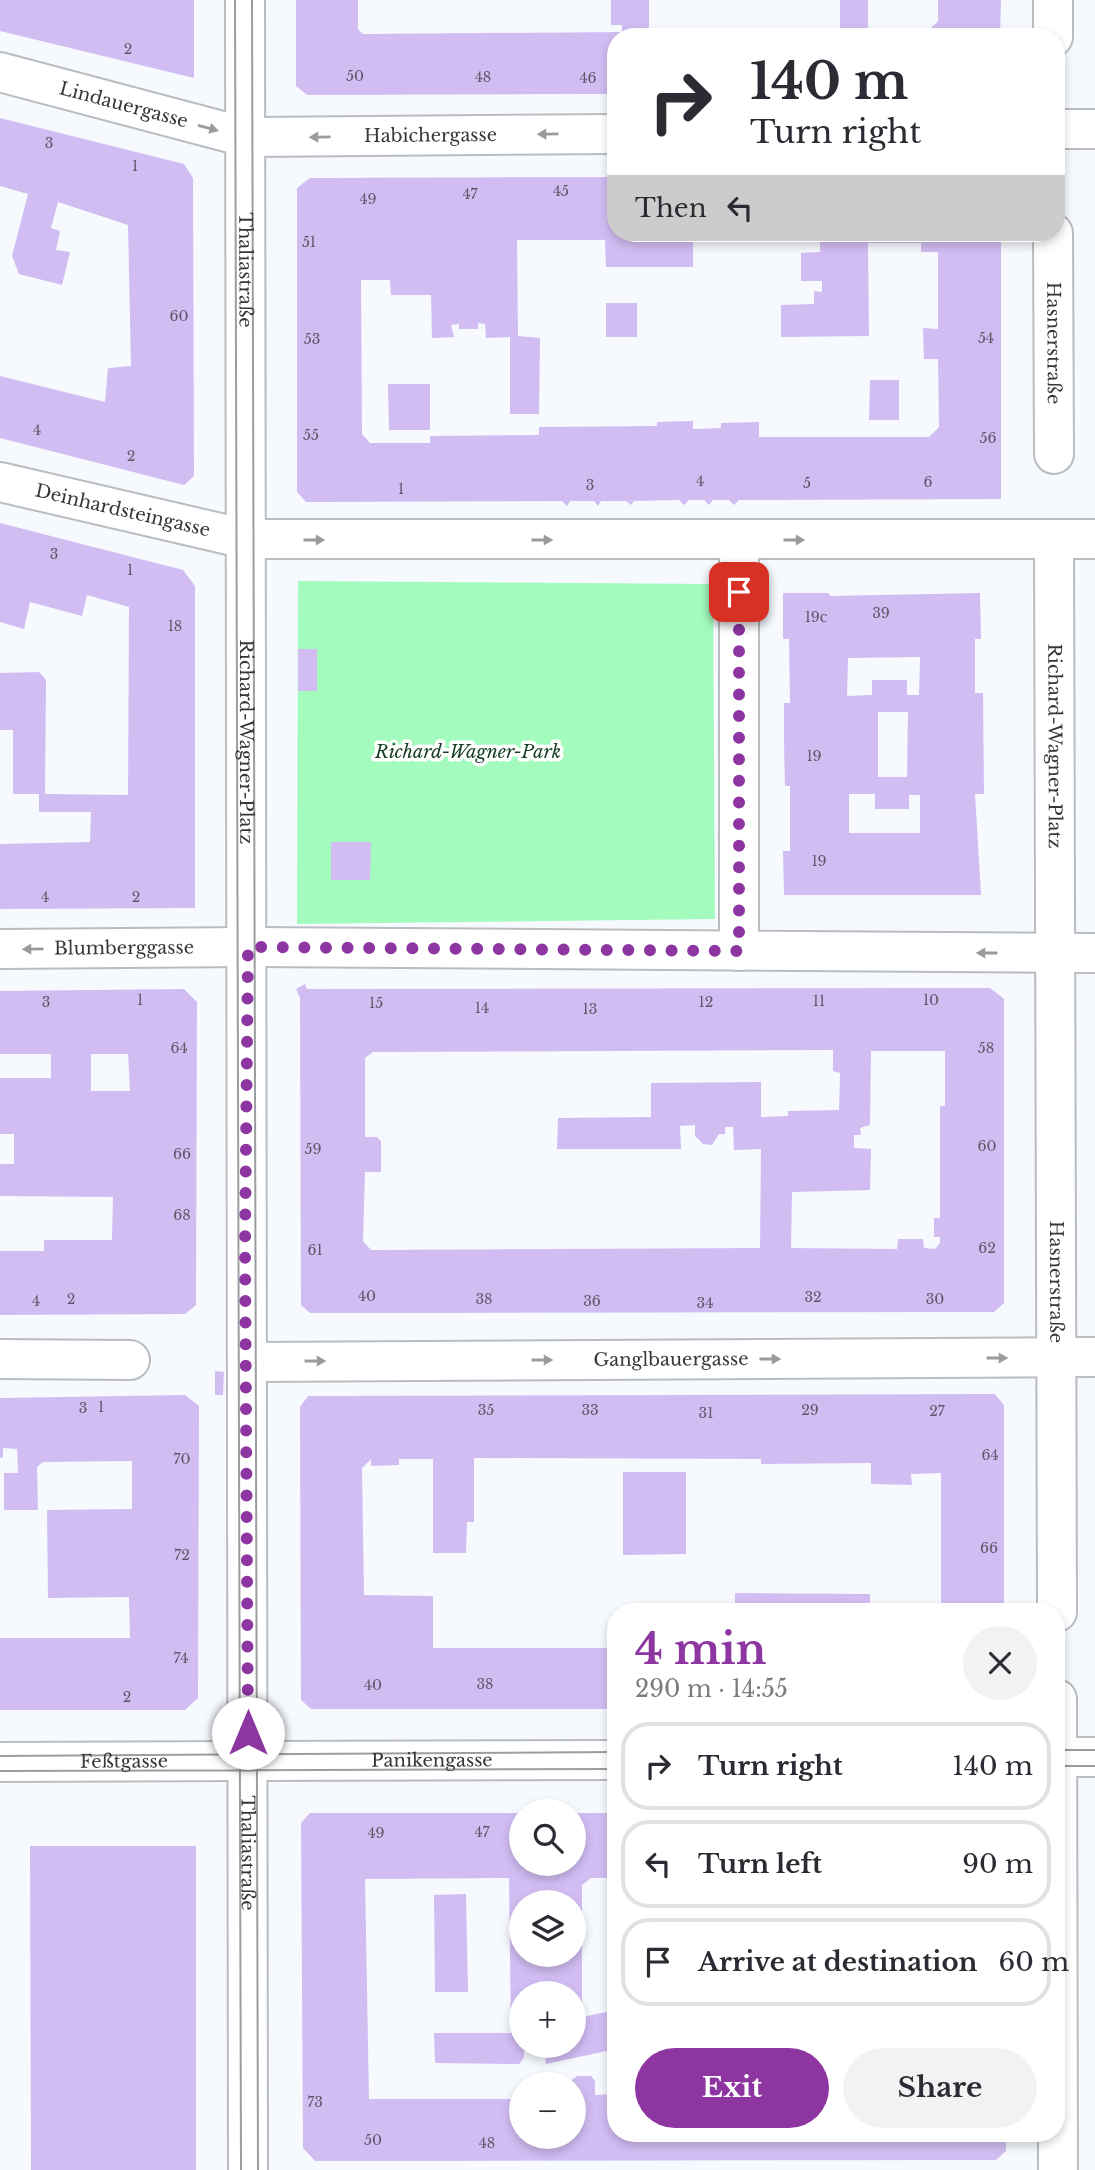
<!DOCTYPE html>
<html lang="en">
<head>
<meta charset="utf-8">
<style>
	:root { --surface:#fff; --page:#f2f2f3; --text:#2b2b33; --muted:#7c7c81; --line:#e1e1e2; --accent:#8d35a1 }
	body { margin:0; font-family:"Libre Baskerville",serif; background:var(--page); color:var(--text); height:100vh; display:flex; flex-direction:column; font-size:26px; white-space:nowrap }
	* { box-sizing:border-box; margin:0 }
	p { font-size:23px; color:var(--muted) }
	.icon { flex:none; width:38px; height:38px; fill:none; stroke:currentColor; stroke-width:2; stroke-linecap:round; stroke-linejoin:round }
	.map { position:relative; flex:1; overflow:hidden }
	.panel { position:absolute; left:607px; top:1603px; width:458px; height:539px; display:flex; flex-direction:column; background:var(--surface); border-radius:28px; box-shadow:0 4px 10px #0003 }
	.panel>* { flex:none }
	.top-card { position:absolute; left:607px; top:28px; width:458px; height:214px; border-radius:28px; box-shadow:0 4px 10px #0003; background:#fff; color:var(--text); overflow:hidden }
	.buttons { position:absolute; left:509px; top:1799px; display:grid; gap:14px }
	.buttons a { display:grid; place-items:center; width:77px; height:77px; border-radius:50%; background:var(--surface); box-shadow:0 4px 10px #0003; font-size:35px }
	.pin { position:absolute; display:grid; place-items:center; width:60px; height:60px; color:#fff; margin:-30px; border-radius:14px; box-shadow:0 4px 10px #0006 }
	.me { position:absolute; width:77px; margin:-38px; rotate:0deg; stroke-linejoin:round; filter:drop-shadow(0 0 5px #0008) }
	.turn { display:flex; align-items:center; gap:24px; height:147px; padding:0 28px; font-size:32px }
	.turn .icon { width:91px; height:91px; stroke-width:2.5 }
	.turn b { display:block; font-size:49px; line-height:60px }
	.then { display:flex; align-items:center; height:66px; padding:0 28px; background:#0003; gap:14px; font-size:26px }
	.round { display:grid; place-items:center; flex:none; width:74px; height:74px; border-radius:37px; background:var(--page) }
	.head { display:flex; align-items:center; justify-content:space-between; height:119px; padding:0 28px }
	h1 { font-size:42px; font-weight:700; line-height:52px; color:var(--accent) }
	.button { display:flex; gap:14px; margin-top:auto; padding:14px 28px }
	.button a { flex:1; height:80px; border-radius:42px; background:var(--accent); color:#fff; font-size:28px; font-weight:700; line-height:80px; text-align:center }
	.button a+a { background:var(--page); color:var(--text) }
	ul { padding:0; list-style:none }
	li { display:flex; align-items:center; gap:21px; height:88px; margin:0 14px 10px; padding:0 14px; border:4px solid var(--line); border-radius:28px }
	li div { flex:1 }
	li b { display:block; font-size:26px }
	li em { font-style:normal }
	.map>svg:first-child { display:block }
	.green { fill:#a4fbbe }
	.building { fill:#d2bdf3; fill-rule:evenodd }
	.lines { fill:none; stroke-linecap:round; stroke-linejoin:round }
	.minor-casing { stroke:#b9bcc0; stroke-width:42 }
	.major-casing { stroke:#b9bcc0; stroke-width:42 }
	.minor { stroke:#fff; stroke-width:38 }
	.major { stroke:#fff; stroke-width:38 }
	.tram { stroke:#9b9da1; stroke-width:2 }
	.oneway { fill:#9a9b9c }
	.route { stroke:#8d35a1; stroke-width:12; stroke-dasharray:0 21.6 }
	.labels { text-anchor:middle; stroke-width:7; stroke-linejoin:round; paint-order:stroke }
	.number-label { font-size:14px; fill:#5d5868 }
	.street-label { font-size:18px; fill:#363739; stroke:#fff }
	.park-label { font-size:18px; font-style:italic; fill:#163d24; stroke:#fff }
</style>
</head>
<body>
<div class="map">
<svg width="1095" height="2170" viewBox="0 0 1095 2170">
	<rect width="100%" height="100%" fill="#f6f9fe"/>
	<path class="green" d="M 298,581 L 713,584 L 715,919 L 297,924 Z"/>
	<path class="building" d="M 0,0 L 194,0 L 194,78 L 0,31 Z
		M 296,0 L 358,0 L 358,29 L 363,34 L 622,32 L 622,25 L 611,25 L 611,0 L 649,0 L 649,32 L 840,31 L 840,0 L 868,0 L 868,28 L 931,28 L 938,21 L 938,0 L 1001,0 L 1000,37 L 616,37 L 616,94 L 307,95 L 296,86 Z
		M 0,118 L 184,164 L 193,178 L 194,476 L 184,485 L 0,438 L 0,376 L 105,402 L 108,368 L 131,366 L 128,225 L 58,202 L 51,228 L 60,231 L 56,250 L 70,252 L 62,285 L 19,274 L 12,256 L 28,194 L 0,186 Z
		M 616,177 L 616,233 L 1001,233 L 1001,499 L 739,500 L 734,505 L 729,500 L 713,500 L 709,505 L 704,500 L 689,500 L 684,505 L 679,500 L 634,501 L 631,505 L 626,501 L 601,501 L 598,506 L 594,501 L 570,501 L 567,506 L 562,501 L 306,502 L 297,492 L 297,188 L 310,178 ZM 693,238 L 820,238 L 820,252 L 801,253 L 801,281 L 822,281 L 822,292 L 814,291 L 814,304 L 781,305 L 781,337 L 869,336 L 868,243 L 921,243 L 921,252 L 938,252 L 938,329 L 923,328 L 924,359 L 938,359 L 939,427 L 929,437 L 759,437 L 759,422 L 721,423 L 721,428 L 693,429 L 693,421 L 657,422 L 657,426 L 539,427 L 539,435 L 430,436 L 430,443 L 370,443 L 362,434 L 361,280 L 390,280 L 391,295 L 431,295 L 432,338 L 454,337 L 451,325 L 459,324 L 459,329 L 478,329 L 478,323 L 485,324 L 486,338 L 510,337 L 510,414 L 539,414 L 540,338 L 518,336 L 517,240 L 605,240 L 606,267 L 693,267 Z
		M 606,303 L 637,303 L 637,337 L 606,337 Z
		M 870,380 L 899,380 L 899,420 L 869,420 Z
		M 388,384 L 430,384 L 430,430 L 389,430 Z
		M 0,523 L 183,570 L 195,586 L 195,908 L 0,909 L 0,844 L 90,842 L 91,812 L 39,812 L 39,794 L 13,794 L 13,730 L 0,730 L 0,673 L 39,672 L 46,680 L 45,794 L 128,795 L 129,607 L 87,595 L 82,616 L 30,602 L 24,629 L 0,622 Z
		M 783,593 L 829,593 L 830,596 L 980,593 L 981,639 L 975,639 L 975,693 L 983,693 L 984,794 L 975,794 L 981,895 L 784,895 L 783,851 L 790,851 L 790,786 L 785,786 L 784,743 L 784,703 L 790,703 L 789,639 L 783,639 ZM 920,657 L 919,695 L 907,695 L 907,680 L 872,680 L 872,695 L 847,696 L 848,658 ZM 878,712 L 908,712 L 907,777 L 878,777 ZM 849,794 L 875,794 L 875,809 L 909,809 L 909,795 L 920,795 L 920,833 L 849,833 Z
		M 298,649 L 317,649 L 317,691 L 298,691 Z
		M 331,842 L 371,842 L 370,880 L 331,880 Z
		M 305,984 L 307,989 L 990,988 L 1004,999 L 1004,1303 L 994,1312 L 310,1313 L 301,1305 L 300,998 L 296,989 ZM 833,1050 L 833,1071 L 840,1073 L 839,1110 L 788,1111 L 788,1116 L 761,1117 L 761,1082 L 651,1083 L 651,1117 L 558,1118 L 557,1149 L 681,1149 L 680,1126 L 695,1125 L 695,1136 L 703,1144 L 712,1145 L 719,1134 L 725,1134 L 725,1127 L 733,1127 L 734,1150 L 761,1149 L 760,1248 L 371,1250 L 363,1241 L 365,1172 L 381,1172 L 381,1141 L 377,1137 L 365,1137 L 365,1058 L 373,1052 ZM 871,1051 L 945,1051 L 945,1106 L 940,1106 L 940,1218 L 934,1218 L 934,1237 L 940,1237 L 940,1243 L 935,1249 L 924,1248 L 923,1239 L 898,1239 L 897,1249 L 791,1248 L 792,1192 L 870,1190 L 871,1149 L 854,1148 L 854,1135 L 861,1135 L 860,1128 L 870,1125 Z
		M 184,989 L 197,1002 L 196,1305 L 185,1314 L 0,1315 L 0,1251 L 44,1251 L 44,1240 L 112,1240 L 113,1197 L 0,1196 L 0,1164 L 14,1164 L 14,1134 L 0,1134 L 0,1078 L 51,1078 L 51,1054 L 0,1054 L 0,991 ZM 91,1054 L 128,1054 L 130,1091 L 91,1091 Z
		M 215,1371 L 224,1372 L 223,1395 L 215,1395 Z
		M 995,1394 L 1004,1405 L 1004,1612 L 941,1612 L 941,1473 L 911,1474 L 912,1485 L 871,1484 L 871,1463 L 761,1464 L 761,1459 L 474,1458 L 474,1522 L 467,1522 L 466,1553 L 433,1553 L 433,1459 L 399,1459 L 399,1465 L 371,1466 L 371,1459 L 362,1468 L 364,1595 L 433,1596 L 433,1648 L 616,1648 L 616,1709 L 311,1709 L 301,1700 L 300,1407 L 308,1396 Z
		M 185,1395 L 199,1406 L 198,1698 L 185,1710 L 0,1710 L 0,1638 L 130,1638 L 129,1597 L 48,1598 L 47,1510 L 132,1509 L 132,1461 L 43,1462 L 37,1467 L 38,1510 L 4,1510 L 4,1473 L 18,1473 L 17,1449 L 3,1448 L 3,1458 L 0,1457 L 0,1398 Z
		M 623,1472 L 686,1472 L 686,1554 L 623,1555 Z
		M 735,1593 L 870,1594 L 870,1612 L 735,1612 Z
		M 310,1813 L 522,1813 L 522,1864 L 574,1864 L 574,1813 L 616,1813 L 616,1891 L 613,1891 L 612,1878 L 591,1878 L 582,1885 L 582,2017 L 616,2010 L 616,2049 L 546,2064 L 545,2051 L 524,2051 L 524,2058 L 519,2064 L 435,2063 L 434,2033 L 511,2033 L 509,1878 L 365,1879 L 369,2099 L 522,2099 L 522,2137 L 574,2137 L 572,2080 L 577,2076 L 591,2076 L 595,2081 L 595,2095 L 616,2094 L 616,2133 L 1006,2133 L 1006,2151 L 996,2160 L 315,2161 L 303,2148 L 301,1823 ZM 522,1902 L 574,1902 L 574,1955 L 522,1955 ZM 522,1993 L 574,1993 L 574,2046 L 522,2046 Z
		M 30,1846 L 196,1846 L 196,2170 L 31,2170 Z
		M 466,1894 L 468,1992 L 435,1992 L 434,1895 Z"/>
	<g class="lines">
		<g class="minor-casing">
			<g id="minor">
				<path d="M 1053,0 L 1053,37"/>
				<path id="s1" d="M 0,72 L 245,137 L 616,134"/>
				<path d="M 1057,129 L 1095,129"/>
				<path id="s2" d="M 1053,233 L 1054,454"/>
				<path id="s3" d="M 0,482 L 246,539 L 1095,539"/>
				<path d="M 739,540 L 739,951"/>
				<path id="s4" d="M 1054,540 L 1057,1612"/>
				<path id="s5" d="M 0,949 L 248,947 L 1095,953"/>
				<path d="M 0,1359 L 130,1360"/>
				<path id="s6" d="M 247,1362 L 1095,1357"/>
				<path d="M 1057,1699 L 1058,2170"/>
				<path d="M 1057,1757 L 1095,1757"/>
				<path id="s7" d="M 248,1761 L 616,1760"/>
			</g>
		</g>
		<g class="major-casing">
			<g id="major">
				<path id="s8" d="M 245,0 L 248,2170"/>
				<path id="s9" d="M 0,1762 L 248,1761"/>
			</g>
		</g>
		<use href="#minor" class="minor"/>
		<use href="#major" class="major"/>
		<path class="tram" d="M 235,0 L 241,2170
			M 252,0 L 258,2170
			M 1057,1750 L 1095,1750
			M 0,1756 L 616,1752
			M 1057,1766 L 1095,1766
			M 0,1771 L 616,1769"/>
	</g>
	<defs><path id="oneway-solid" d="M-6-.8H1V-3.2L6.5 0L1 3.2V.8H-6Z" transform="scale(1.75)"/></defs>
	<g class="oneway">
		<use href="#oneway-solid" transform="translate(208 128) rotate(15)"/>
		<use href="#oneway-solid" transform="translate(548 134) rotate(179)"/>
		<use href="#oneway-solid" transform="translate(320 137) rotate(179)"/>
		<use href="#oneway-solid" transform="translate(314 540)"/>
		<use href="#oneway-solid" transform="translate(542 540)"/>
		<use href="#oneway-solid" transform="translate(794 540)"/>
		<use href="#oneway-solid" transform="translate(33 949) rotate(179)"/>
		<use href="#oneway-solid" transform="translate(987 953) rotate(-180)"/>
		<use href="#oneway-solid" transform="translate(997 1358)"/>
		<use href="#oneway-solid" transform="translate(770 1359)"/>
		<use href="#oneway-solid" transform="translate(542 1360)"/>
		<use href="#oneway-solid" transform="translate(315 1361)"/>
	</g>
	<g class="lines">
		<path class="route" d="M 248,1733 L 245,1245 L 248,947 L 739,951 L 739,592"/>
	</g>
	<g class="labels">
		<g class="number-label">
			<text x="128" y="54">2</text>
			<text x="355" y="81">50</text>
			<text x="483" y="82">48</text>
			<text x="588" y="83">46</text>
			<text x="49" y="148">3</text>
			<text x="135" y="171">1</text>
			<text x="561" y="196">45</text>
			<text x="470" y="199">47</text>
			<text x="368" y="204">49</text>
			<text x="309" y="247">51</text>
			<text x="179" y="321">60</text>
			<text x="986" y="343">54</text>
			<text x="312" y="344">53</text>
			<text x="37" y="435">4</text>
			<text x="311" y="440">55</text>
			<text x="988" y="443">56</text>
			<text x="131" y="461">2</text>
			<text x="700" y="486">4</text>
			<text x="928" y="487">6</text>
			<text x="807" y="488">5</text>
			<text x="590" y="490">3</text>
			<text x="401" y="494">1</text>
			<text x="54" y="559">3</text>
			<text x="130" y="575">1</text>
			<text x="881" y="618">39</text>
			<text x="816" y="622">19c</text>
			<text x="175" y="631">18</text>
			<text x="814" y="761">19</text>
			<text x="819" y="866">19</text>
			<text x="45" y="902">4</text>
			<text x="136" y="902">2</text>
			<text x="140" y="1005">1</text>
			<text x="931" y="1005">10</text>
			<text x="819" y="1006">11</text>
			<text x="46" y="1007">3</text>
			<text x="706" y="1007">12</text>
			<text x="376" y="1008">15</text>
			<text x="482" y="1013">14</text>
			<text x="590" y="1014">13</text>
			<text x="179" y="1053">64</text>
			<text x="986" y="1053">58</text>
			<text x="987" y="1151">60</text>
			<text x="313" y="1154">59</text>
			<text x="182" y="1159">66</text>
			<text x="182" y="1220">68</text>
			<text x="987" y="1253">62</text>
			<text x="315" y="1255">61</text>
			<text x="367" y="1301">40</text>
			<text x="813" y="1302">32</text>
			<text x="71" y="1304">2</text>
			<text x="484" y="1304">38</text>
			<text x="935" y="1304">30</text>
			<text x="36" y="1306">4</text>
			<text x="592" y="1306">36</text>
			<text x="705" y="1308">34</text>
			<text x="101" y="1412">1</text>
			<text x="83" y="1413">3</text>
			<text x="486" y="1415">35</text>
			<text x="590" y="1415">33</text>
			<text x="810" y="1415">29</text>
			<text x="937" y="1416">27</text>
			<text x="706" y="1418">31</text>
			<text x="990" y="1460">64</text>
			<text x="182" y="1464">70</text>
			<text x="989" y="1553">66</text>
			<text x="182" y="1560">72</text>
			<text x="181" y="1663">74</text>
			<text x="485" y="1689">38</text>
			<text x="373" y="1690">40</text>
			<text x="127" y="1702">2</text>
			<text x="482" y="1837">47</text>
			<text x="376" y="1838">49</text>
			<text x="315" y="2107">73</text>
			<text x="373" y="2145">50</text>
			<text x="487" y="2148">48</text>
		</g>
		<g class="street-label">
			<text dy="6" stroke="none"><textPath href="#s1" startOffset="128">Lindauergasse</textPath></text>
			<text dy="6" stroke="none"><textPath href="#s1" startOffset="439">Habichergasse</textPath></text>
			<text dy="6" stroke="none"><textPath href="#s8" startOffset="270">Thaliastraße</textPath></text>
			<text dy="6" stroke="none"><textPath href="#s2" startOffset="110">Hasnerstraße</textPath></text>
			<text dy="6" stroke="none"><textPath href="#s3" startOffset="126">Deinhardsteingasse</textPath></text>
			<text dy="6" stroke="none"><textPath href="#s8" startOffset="742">Richard-Wagner-Platz</textPath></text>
			<text dy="6" stroke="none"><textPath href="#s4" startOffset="206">Richard-Wagner-Platz</textPath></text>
			<text dy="6" stroke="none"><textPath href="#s5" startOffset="124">Blumberggasse</textPath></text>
			<text dy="6" stroke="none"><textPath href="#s4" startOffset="742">Hasnerstraße</textPath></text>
			<text dy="6" stroke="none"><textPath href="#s6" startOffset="424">Ganglbauergasse</textPath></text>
			<text dy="6" stroke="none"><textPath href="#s7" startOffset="184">Panikengasse</textPath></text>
			<text dy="6" stroke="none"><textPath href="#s9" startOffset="124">Feßtgasse</textPath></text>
			<text dy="6" stroke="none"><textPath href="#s8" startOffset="1853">Thaliastraße</textPath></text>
		</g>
		<g class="park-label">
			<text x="468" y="758">Richard-Wagner-Park</text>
		</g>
	</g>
</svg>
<div class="buttons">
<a><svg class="icon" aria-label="search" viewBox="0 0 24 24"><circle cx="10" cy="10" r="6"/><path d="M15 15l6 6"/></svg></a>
<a><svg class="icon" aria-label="layers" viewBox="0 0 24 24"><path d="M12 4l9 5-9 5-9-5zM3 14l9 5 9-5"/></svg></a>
<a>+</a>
<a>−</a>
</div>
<div class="pin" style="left:739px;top:592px;background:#d93025"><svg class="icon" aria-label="arrive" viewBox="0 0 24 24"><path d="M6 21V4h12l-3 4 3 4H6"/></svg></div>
<svg class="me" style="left:248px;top:1733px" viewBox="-20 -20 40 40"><circle r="19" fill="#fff"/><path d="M0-13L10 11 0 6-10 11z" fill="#8d35a1"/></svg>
<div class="top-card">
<div class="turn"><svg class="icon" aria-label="right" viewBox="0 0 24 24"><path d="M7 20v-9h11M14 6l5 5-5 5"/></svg><div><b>140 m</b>Turn right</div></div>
<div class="then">Then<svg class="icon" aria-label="left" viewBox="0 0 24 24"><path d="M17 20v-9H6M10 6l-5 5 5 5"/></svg></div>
</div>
<section class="panel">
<div class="head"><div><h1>4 min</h1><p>290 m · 14:55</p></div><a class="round"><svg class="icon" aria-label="close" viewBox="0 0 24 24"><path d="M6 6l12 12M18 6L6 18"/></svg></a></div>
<ul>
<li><svg class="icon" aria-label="right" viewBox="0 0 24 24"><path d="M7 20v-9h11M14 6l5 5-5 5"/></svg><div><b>Turn right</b></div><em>140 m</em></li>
<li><svg class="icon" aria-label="left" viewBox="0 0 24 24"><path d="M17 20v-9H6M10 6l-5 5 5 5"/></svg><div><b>Turn left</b></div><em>90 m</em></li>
<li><svg class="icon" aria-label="arrive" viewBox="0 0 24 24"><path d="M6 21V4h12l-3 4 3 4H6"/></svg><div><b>Arrive at destination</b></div><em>60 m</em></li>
</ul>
<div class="button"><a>Exit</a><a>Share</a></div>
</section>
</div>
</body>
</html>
